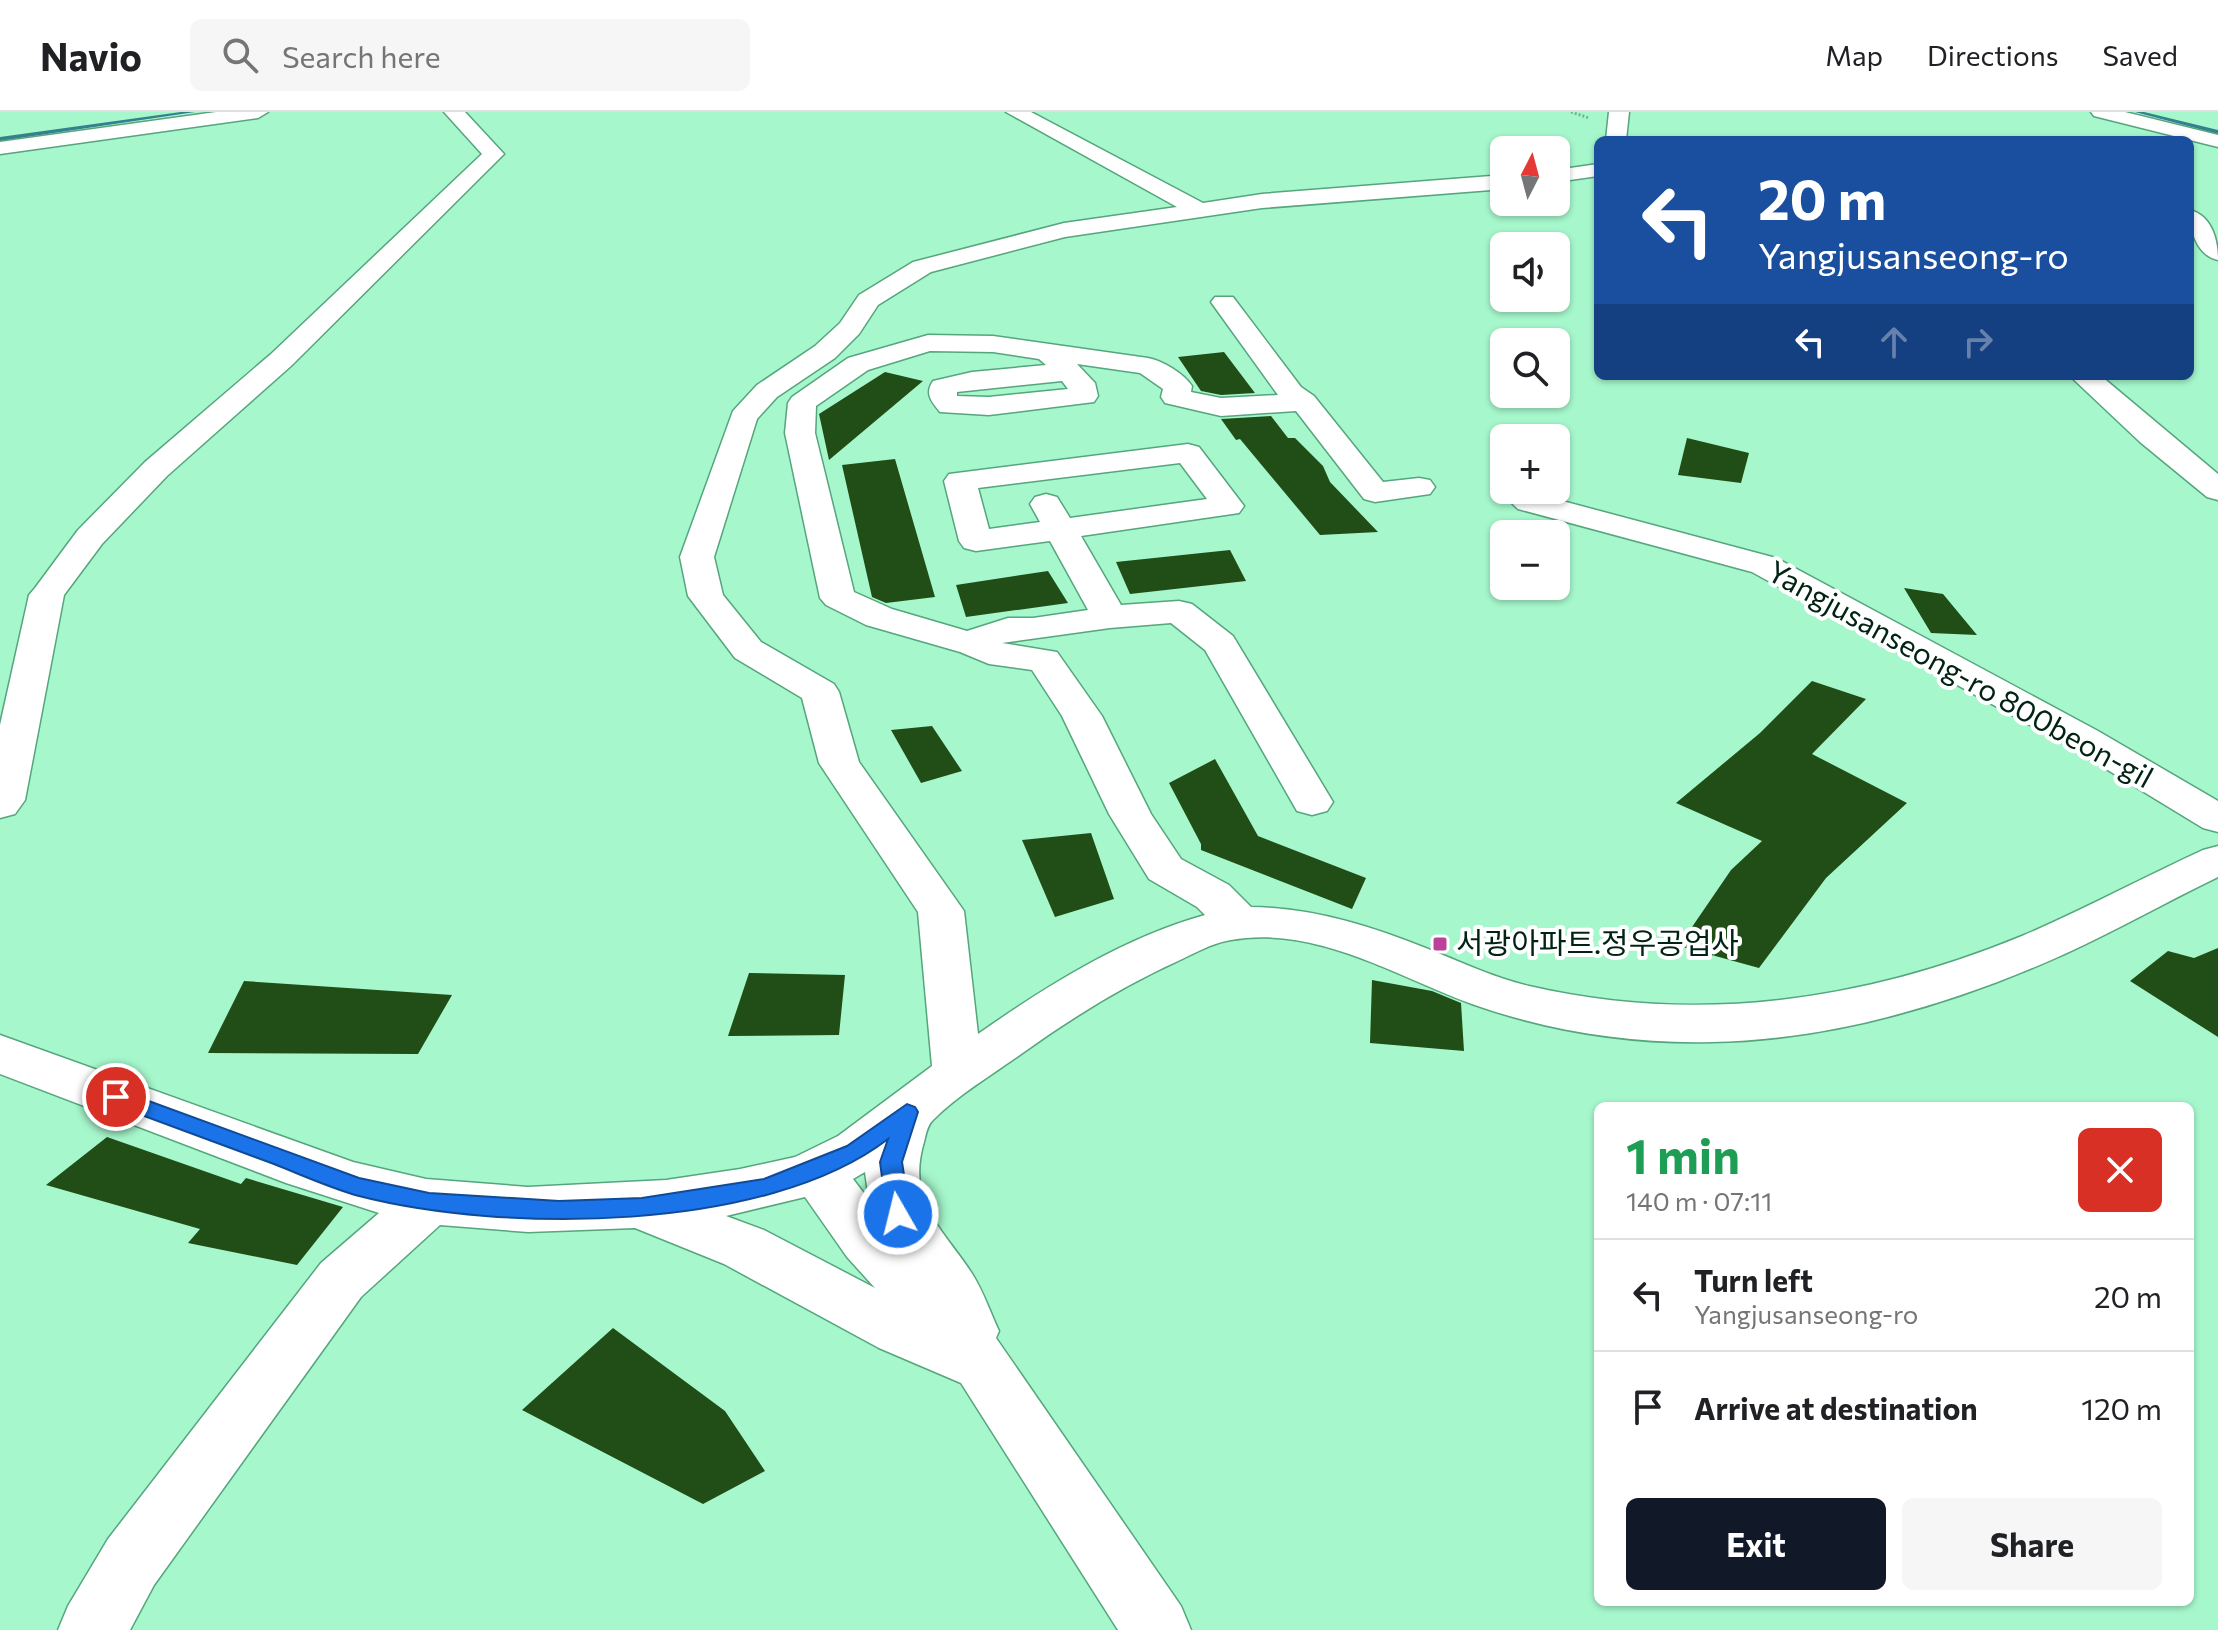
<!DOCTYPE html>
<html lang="en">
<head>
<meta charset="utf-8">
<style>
	:root { --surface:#fff; --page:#f6f6f6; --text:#202124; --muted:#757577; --line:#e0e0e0; --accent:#111827 }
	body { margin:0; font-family:Commissioner,"Noto Sans KR",sans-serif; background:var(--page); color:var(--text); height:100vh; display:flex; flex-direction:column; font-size:30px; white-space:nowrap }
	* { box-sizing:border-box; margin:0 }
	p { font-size:26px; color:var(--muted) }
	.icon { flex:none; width:44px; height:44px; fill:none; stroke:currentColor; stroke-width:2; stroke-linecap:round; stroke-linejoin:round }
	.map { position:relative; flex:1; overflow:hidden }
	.side { position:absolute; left:1594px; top:990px; width:600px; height:504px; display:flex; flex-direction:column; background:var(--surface); border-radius:12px; box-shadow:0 2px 6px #0004 }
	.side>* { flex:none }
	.top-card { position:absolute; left:1594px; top:24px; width:600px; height:244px; border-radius:12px; box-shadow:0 2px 6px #0004; background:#1a4fa0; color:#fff; overflow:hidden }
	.needle { width:52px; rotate:6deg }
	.fabs { position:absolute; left:1490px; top:24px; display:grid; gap:16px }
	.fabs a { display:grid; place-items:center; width:80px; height:80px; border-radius:12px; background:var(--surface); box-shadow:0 2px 6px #0004; font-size:40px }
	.pin { position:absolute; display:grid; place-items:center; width:68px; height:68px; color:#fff; margin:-34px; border:4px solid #fff; border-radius:50%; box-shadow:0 2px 8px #0007 }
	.me { position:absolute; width:88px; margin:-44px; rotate:352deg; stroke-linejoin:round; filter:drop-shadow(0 0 6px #0008) }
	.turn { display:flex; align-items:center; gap:28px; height:168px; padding:0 32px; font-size:36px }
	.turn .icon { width:104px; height:104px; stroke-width:2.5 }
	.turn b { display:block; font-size:56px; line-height:68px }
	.lanes { display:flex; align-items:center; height:76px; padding:0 32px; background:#0003; justify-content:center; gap:40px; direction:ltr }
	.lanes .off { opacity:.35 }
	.round { display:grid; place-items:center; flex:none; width:84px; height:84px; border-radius:12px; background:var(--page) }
	.overview { display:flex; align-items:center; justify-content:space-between; height:136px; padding:0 32px }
	h1 { font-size:48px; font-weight:700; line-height:60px; color:#1e9e55 }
	.action { display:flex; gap:16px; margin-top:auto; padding:16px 32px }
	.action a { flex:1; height:92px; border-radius:12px; background:var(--accent); color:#fff; font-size:32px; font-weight:700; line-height:92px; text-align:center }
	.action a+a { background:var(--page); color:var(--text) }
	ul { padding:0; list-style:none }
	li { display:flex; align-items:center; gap:24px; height:112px; padding:0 32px; border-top:2px solid var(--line) }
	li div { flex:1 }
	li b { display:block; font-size:30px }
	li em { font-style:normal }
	header { display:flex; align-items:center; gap:48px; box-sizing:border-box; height:112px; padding:0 40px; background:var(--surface); border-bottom:2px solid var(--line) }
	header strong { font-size:38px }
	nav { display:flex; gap:44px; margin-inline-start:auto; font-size:28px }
	.search { width:560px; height:72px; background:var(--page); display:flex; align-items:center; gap:20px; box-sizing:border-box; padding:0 28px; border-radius:12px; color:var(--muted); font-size:30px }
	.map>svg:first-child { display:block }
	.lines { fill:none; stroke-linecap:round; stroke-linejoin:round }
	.stream { fill:#34808e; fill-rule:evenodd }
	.building { fill:#214d17 }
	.minor-casing { stroke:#55a57d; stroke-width:3 }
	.path { stroke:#72b492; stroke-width:3; stroke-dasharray:2 2; stroke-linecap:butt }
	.minor { fill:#fff; fill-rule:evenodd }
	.route { fill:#1a73e8; stroke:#114b97; stroke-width:2 }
	.poi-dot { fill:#ba4399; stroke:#fff; stroke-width:3 }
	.labels { text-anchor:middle; stroke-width:8; stroke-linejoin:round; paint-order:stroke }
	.street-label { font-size:30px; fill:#012314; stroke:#fff }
	.poi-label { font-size:30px; fill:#012314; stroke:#fff; text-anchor:start }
</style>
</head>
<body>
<header>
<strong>Navio</strong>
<div class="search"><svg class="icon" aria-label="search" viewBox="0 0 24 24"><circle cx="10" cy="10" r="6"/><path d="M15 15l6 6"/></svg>Search here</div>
<nav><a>Map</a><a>Directions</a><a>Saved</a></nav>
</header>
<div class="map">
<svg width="2218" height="1518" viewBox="0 0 2218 1518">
	<rect width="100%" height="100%" fill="#a6f7cc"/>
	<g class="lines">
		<path class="stream" d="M 181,0 L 195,0 L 0,29 L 0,25 Z
			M 2135,0 L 2144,0 L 2218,18 L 2218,22 Z"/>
	</g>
	<path class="building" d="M 1224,240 L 1255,281 L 1221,283 L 1201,279 L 1178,245 Z
		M 885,260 L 923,269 L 829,348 L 819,302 Z
		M 1271,304 L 1288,326 L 1295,326 L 1323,354 L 1330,370 L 1378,420 L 1320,423 L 1240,327 L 1236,328 L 1221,307 Z
		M 1687,326 L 1749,341 L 1741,371 L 1678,363 Z
		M 895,347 L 935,485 L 886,491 L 872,485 L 842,353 Z
		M 1230,438 L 1246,469 L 1130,482 L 1116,450 Z
		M 1048,459 L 1068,491 L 966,505 L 956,473 Z
		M 1904,476 L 1943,482 L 1977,523 L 1931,521 Z
		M 1812,569 L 1866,587 L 1812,642 L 1907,691 L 1826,766 L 1759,856 L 1679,834 L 1731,758 L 1762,729 L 1676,691 L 1760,621 Z
		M 932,614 L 962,659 L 921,671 L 891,618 Z
		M 1215,647 L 1258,724 L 1366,766 L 1352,797 L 1201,738 L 1201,732 L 1169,671 Z
		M 1091,721 L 1114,787 L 1055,805 L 1022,728 Z
		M 2218,836 L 2218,925 L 2130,869 L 2168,839 L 2194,846 Z
		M 749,861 L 845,863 L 839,923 L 728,924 Z
		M 1372,868 L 1432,879 L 1461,891 L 1464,939 L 1370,931 Z
		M 244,869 L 452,883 L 418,942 L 208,941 Z
		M 107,1025 L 241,1072 L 246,1066 L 343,1095 L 297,1153 L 188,1131 L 200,1117 L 46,1073 Z
		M 613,1216 L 725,1299 L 765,1359 L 703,1392 L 522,1298 Z"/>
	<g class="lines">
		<g class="minor-casing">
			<path id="minor" d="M 216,0 L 268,0 L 258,6 L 0,42 L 0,30 Z
				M 444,0 L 465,0 L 504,42 L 291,254 L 167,364 L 102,432 L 64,483 L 25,688 L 15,702 L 0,706 L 0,613 L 29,483 L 35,476 L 78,418 L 145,350 L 271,242 L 482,42 Z
				M 1006,0 L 1031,0 L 1203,91 L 1262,82 L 1504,63 L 1504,77 L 1262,96 L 1065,125 L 931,160 L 878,193 L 859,222 L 835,246 L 777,285 L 757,307 L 714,445 L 723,483 L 761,530 L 834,572 L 839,580 L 859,650 L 964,799 L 978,922 C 1048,873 1123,826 1205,803 L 1197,795 L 1149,767 L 1109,702 L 1062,604 L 1032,558 L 989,552 L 960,540 L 866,513 L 826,493 L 820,486 L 785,321 L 788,291 L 792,285 L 848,246 L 928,223 L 993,224 L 1148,246 C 1163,249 1183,261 1192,274 L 1191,280 L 1221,286 L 1278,283 L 1211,190 L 1215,185 L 1233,185 L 1301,275 L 1314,284 L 1383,370 L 1419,366 L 1430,368 L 1435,375 L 1430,382 L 1375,390 L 1364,387 L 1296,299 L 1221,304 L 1165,291 L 1161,285 L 1163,277 L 1140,261 L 1077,252 L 1095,271 L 1098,284 L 1094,290 L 989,303 L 940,300 C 932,290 924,282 933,269 L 972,260 L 1046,253 L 1039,247 L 993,240 L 930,239 L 868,258 L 816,294 L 815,321 L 854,480 L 892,497 L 967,519 L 1008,506 L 1033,506 L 1088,498 L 1050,429 L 976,439 L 964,436 L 959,429 L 944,369 L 949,362 L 1188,332 L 1199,335 L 1244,394 L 1239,401 L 1081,424 L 1121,493 L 1179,489 L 1192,492 L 1233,524 L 1333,690 L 1327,699 L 1312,703 L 1297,699 L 1205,538 L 1171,511 L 1110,516 L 1002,531 L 1057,540 L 1102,604 L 1151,702 L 1181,747 L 1229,773 L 1251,795 C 1317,796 1377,816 1438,841 C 1468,853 1498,867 1529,874 C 1697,913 1864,889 2022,824 C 2083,798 2142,766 2203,738 L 2218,734 L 2218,765 C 2164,791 2112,821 2058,845 C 1950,893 1830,928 1712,930 C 1631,932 1548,919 1472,892 C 1395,864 1316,813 1231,828 C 1212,831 1195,841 1178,849 C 1123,874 1073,905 1024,940 C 995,961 959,982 933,1008 C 927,1014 926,1022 924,1030 C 906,1089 942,1116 971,1160 C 983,1178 990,1200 999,1219 L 996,1226 L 1181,1494 L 1191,1518 L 1118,1518 L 961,1271 L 879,1236 L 724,1152 L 635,1116 L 528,1120 L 440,1113 L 361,1185 L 154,1473 L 130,1518 L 58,1518 L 68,1494 L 108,1427 L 321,1151 L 379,1101 L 286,1071 L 0,962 L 0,923 L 353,1050 L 426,1067 L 528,1075 L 666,1068 L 740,1057 L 795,1045 L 838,1024 L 932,954 L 918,800 L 819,651 L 802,586 L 735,546 L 688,484 L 680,445 L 733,299 L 757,273 L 815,234 L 840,211 L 859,183 L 913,150 L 1064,111 L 1177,95 ZM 1062,269 L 1068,277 L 989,285 L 957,284 L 957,280 ZM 1180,351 L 1207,387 L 1070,406 L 1057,385 L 1046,382 L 1035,385 L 1030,392 L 1040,410 L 989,417 L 978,376 ZM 865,1060 L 869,1088 L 853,1067 ZM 805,1085 L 847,1145 L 875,1176 L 764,1118 L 726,1104 Z
				M 1609,0 L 1629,0 L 1626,28 L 1606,28 Z
				M 2091,0 L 2125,0 L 2218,23 L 2218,35 L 2094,4 Z
				M 1598,52 L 1598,64 L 1556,70 L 1556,58 Z
				M 2190,98 C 2212,104 2218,128 2218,148 C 2196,143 2190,118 2190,98 Z
				M 2070,264 L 2101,264 L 2218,362 L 2218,388 L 2207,385 L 2140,330 Z
				M 1504,371 L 1504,378 L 1534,378 L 1540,383 L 1776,446 L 2098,619 L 2218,689 L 2218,720 L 2203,716 L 2070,635 L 1752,460 L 1518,397 L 1498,378 Z"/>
		</g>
		<path class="path" d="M 1571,0 L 1589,6"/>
		<use href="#minor" class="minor"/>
	</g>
	<path class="route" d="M 116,977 L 359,1066 L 429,1081 L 559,1089 L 642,1086 L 764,1067 L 847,1034 L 907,992 L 915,995 L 918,1000 L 902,1050 L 910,1102 L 906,1108 L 898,1111 L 890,1108 L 887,1102 L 880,1050 L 888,1027 C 766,1121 503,1121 359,1084 C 330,1076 302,1063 274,1052 C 219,1032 164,1011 109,991 L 106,985 L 109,979 Z"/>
	<rect class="poi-dot" x="1432" y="824" width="16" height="16" rx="4"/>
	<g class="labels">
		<g class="street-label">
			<text transform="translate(1960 563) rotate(29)" y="10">Yangjusanseong-ro 800beon-gil</text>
		</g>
		<g class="poi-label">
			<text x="1456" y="842">서광아파트.정우공업사</text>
		</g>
	</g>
</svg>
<div class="fabs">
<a><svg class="needle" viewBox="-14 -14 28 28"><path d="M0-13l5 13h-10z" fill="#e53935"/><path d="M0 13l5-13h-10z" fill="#757577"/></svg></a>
<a><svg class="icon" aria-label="sound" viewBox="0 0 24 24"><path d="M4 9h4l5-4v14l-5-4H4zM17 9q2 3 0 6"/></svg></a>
<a><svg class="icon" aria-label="search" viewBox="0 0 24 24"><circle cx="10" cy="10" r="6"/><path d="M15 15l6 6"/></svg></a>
<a>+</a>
<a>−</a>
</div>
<div class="pin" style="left:116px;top:985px;background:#d93025"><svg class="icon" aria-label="arrive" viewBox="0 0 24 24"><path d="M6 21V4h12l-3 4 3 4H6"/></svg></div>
<svg class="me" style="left:898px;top:1102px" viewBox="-20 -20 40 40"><circle r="17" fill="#1a73e8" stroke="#fff" stroke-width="3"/><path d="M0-11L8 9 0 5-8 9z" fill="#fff"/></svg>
<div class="top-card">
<div class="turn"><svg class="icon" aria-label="left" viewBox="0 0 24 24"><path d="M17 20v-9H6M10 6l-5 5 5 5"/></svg><div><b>20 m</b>Yangjusanseong-ro</div></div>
<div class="lanes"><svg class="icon" aria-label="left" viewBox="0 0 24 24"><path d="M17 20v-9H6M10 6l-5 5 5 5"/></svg><svg class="icon off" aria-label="ahead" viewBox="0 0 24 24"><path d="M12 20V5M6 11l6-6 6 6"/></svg><svg class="icon off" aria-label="right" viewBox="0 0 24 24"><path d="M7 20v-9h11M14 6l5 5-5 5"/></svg></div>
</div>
<section class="side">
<div class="overview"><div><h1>1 min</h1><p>140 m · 07:11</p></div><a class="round" style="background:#d93025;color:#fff"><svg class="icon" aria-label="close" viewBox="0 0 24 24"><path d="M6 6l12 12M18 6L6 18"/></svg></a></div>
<ul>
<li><svg class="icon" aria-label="left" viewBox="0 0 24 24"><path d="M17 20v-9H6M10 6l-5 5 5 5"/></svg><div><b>Turn left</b><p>Yangjusanseong-ro</p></div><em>20 m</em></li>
<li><svg class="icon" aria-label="arrive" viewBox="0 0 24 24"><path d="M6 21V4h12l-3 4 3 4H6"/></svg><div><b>Arrive at destination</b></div><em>120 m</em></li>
</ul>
<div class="action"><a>Exit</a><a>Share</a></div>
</section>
</div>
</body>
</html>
